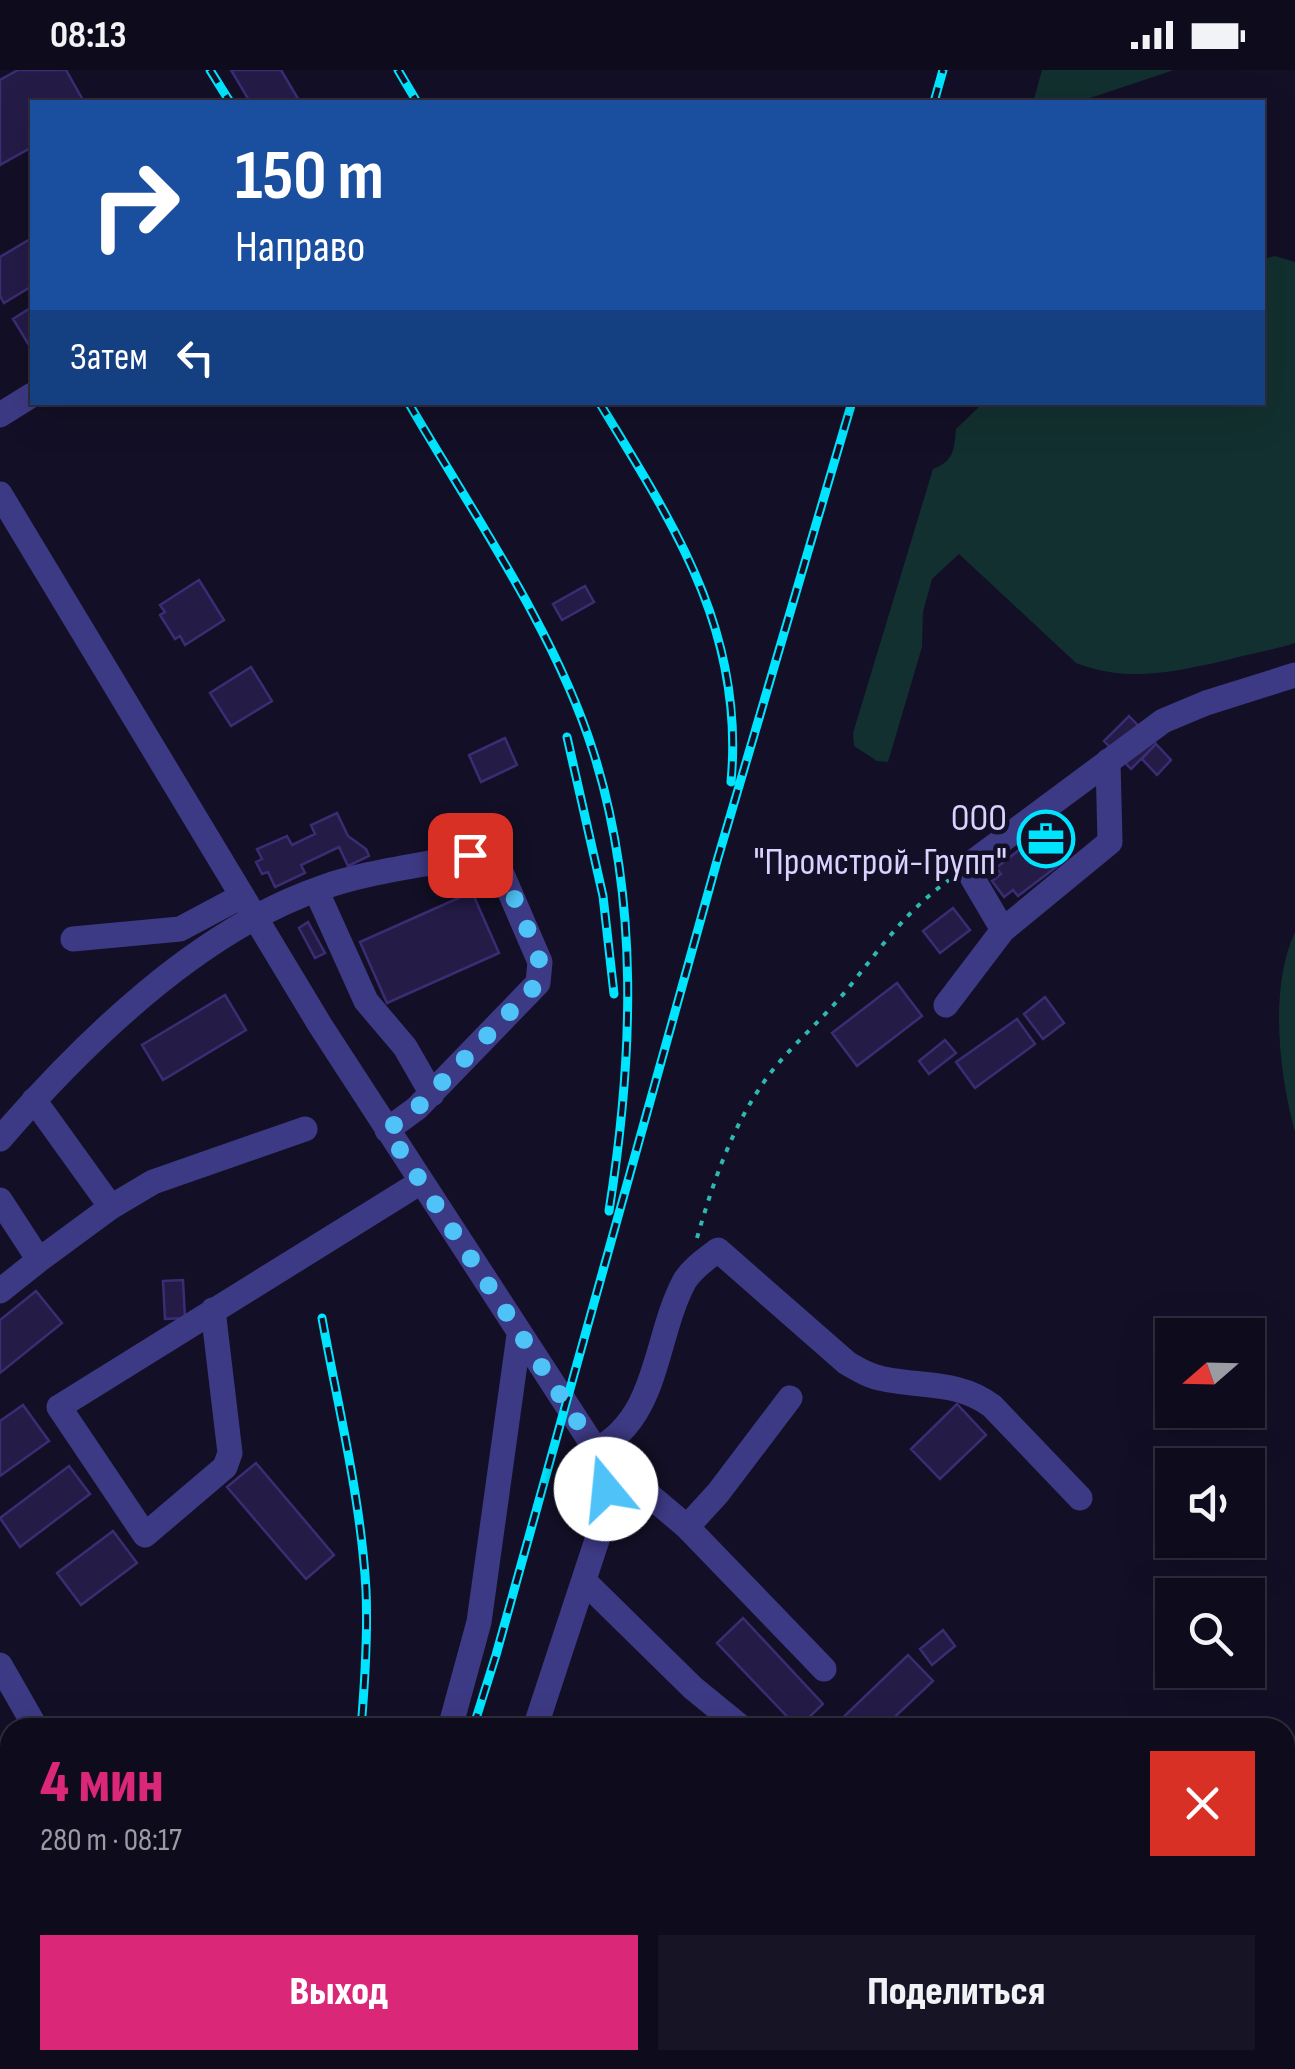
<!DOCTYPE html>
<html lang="ru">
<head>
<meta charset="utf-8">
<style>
	:root { --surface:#0e0b1c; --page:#171425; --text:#f1f3f6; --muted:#9b9ba3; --line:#2e2b3b; --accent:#db2777 }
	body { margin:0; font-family:"Sofia Sans Condensed",sans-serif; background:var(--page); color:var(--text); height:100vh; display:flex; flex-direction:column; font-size:38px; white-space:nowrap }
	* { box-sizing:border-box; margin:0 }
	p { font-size:32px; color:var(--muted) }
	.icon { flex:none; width:55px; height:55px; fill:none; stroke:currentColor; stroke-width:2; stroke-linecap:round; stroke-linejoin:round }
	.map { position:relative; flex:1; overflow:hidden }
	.panel { position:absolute; left:0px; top:1648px; width:1295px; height:352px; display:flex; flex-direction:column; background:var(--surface); border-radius:30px 30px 0 0; box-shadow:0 10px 40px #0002,0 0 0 2px var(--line) }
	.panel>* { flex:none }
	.top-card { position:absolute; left:30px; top:30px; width:1235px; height:305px; border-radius:0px; box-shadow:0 10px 40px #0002,0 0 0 2px var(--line); background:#1a4fa0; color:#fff; overflow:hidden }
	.needle { width:65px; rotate:250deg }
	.buttons { position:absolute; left:1155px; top:1248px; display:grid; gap:20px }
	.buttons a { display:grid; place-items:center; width:110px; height:110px; border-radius:0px; background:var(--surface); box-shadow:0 10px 40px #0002,0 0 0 2px var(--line); font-size:50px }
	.pin { position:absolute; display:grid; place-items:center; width:85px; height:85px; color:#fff; margin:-42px; border-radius:20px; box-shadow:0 5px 15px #0006 }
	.me { position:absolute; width:110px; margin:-55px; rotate:343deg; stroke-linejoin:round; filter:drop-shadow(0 0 8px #0008) }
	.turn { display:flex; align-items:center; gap:35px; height:210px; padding:0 40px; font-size:45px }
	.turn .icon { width:130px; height:130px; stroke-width:2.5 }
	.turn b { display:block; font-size:70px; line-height:85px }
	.then { display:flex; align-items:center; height:95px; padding:0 40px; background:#0003; gap:20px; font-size:38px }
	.round { display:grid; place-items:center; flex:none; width:105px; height:105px; border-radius:0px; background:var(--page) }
	.overview { display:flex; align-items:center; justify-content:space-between; height:170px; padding:0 40px }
	h1 { font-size:60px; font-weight:800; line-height:75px; color:var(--accent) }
	.primary-button { display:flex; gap:20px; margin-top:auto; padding:20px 40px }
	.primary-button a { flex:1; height:115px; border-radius:0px; background:var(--accent); color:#fff; font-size:40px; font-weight:800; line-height:115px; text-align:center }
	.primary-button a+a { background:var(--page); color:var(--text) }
	.status { display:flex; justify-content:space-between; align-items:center; height:70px; padding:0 50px; background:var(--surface); direction:ltr }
	.status svg { height:28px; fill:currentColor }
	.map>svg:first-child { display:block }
	.green { fill:#12302f }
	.building { fill:#241b47; stroke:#3b2d73; stroke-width:2.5 }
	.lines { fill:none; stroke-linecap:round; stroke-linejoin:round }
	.path { stroke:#2fb8b0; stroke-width:4; stroke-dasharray:5 8; stroke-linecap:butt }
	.minor { stroke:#3d3a85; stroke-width:25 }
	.rail-casing { stroke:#00e5ff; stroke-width:9 }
	.rail { stroke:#130f26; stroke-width:5; stroke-dasharray:15; stroke-linecap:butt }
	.route { stroke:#4fc3f7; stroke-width:18; stroke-dasharray:0 32.4 }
	.labels { text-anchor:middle; stroke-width:9; stroke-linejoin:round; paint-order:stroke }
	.poi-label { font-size:38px; fill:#d9d4ff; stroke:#130f26; text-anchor:end }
</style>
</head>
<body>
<div class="status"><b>08:13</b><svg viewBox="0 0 49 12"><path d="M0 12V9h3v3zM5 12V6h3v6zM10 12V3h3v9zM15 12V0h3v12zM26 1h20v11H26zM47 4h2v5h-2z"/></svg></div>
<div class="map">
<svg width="1295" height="1999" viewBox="0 0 1295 1999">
	<rect width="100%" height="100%" fill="#130f26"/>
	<path class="green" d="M 1042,0 L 1174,0 L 1078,32 L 1038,32 L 1034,29 Z
		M 1275,186 L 1295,192 L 1295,573 C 1273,580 1250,584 1227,590 C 1175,602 1127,613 1076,593 L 959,484 L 932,509 L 923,542 L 922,577 L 888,692 L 877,691 L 854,676 L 853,663 L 933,399 C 954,391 954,380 956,359 L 983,333 L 1262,332 L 1263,189 Z
		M 1295,862 L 1295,1062 C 1279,1003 1269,918 1295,862 Z"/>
	<path class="building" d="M 18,0 L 66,0 L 84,32 L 32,32 L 32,77 L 0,95 L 0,10 Z
		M 231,0 L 281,0 L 300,32 L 250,32 Z
		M 32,168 L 32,216 L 4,233 L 0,226 L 0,187 Z
		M 32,237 L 32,280 L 13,249 Z
		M 199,510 L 224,550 L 185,575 L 180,566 L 175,569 L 160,545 L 165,542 L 160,535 Z
		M 585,516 L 594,532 L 562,550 L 553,534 Z
		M 251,597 L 272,631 L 231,656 L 210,623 Z
		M 1129,646 L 1156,674 L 1131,699 L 1104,671 Z
		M 505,668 L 517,695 L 481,712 L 469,685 Z
		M 1156,674 L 1171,690 L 1157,705 L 1142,689 Z
		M 337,743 L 348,766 L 366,779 L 369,786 L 348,796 L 339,777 L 301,795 L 305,803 L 275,817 L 268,802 L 262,804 L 256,792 L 262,789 L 257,779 L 287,766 L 292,775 L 315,764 L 311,755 Z
		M 1046,759 L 1068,788 L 1018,826 L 1013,820 L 1004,827 L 992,811 L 1001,804 L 996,798 Z
		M 472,822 L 499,883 L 387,933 L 360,872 Z
		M 953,838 L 970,860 L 940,883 L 923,861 Z
		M 308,852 L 325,883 L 315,888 L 299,858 Z
		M 897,913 L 922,946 L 857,996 L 832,963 Z
		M 225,925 L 246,960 L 163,1010 L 142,975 Z
		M 1045,927 L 1064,953 L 1043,969 L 1024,944 Z
		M 1017,949 L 1035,974 L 975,1018 L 956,992 Z
		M 945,970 L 956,983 L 929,1004 L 919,991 Z
		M 183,1210 L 185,1248 L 165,1249 L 163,1211 Z
		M 36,1221 L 62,1253 L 0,1303 L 0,1250 Z
		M 957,1334 L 986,1365 L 940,1409 L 911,1379 Z
		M 23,1335 L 49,1371 L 0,1406 L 0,1351 Z
		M 256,1393 L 334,1485 L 306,1509 L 227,1417 Z
		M 69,1396 L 90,1424 L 20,1477 L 0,1448 Z
		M 113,1461 L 137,1493 L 81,1535 L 57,1503 Z
		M 743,1548 L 823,1634 L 798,1658 L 717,1573 Z
		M 943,1560 L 955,1576 L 932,1595 L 920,1579 Z
		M 908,1585 L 933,1611 L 883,1658 L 832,1658 Z"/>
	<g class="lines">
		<path class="path" d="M 697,1168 C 714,1109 734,1050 772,1001 C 796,971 826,946 850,916 C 882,876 906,841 949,810"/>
		<path class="minor" d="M 0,345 L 32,325
			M 0,424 L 320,955 L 596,1380 L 604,1401 L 605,1419 L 597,1470 L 535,1658
			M 316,820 L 366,931 L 405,977 L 432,1024
			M 1003,860 L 1110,772 L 1108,691
			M 73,869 L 180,859 L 242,826
			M 946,935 L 1003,860 L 966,797 L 1163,651 L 1206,633 L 1295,605
			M 34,1030 L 111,1137
			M 0,1069 C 84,972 197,861 321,818 C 368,801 422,796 470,785 L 487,790 L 502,804 L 540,892 L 538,913 L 417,1038 L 387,1060
			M 0,1130 L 39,1190 L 0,1221
			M 39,1190 L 111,1137 L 153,1112 L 305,1059
			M 213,1240 L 230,1383 L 225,1397 L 145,1465 L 59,1337 L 421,1112
			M 687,1457 L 718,1423 L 790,1328
			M 584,1511 L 693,1618 L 742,1658
			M 0,1595 L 36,1658
			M 824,1599 L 687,1457 L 596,1380 C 659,1347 654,1269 684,1212 C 691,1199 706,1189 718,1180 L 847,1293 C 859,1300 871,1307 884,1309 C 923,1317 959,1311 992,1336 L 1080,1428
			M 450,1658 L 479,1552 L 519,1265
			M 0,1844 L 10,1871
			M 61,1990 L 67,1999
			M 578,1990 L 587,1999
			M 1096,1990 L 1104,1999
			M 166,1999 L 177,1990"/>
		<g class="rail-casing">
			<path id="rail" d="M 210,0 L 230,32
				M 398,0 L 417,32
				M 934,32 L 943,0
				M 408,332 C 471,440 556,563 593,681 C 640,828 633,990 609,1141
				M 599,332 C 674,455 745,562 731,712
				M 567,667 L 603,826 L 614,924
				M 322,1248 C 338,1337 361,1429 366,1520 C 368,1566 365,1611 361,1658
				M 473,1658 L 496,1585 L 717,791 L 852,332
				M 225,1999 L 236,1990"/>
		</g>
		<use href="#rail" class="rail"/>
	</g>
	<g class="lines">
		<path class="route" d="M 470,785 C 510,793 526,859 540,892 L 538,913 L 417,1038 L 387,1060 L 596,1380 L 604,1401 L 606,1419"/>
	</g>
	<defs>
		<g id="office-ring" transform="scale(2.875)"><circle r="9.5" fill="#130f26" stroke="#00e5ff" stroke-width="1.5"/><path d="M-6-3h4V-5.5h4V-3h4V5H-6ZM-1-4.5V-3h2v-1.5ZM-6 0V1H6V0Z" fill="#00e5ff"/></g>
	</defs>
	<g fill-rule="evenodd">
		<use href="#office-ring" x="1046" y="769"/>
	</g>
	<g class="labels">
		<g class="poi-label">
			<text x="1007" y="760">ООО<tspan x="1007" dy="44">"Промстрой-Групп"</tspan></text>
		</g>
	</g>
</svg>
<div class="buttons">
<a><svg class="needle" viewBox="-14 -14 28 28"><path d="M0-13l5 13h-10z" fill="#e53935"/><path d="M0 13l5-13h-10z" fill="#9b9ba3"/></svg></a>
<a><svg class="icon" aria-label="sound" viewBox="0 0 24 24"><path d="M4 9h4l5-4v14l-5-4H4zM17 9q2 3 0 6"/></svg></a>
<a><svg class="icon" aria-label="search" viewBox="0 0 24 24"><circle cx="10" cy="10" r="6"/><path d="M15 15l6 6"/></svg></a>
</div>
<div class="pin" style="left:470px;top:785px;background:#d93025"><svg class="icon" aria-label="arrive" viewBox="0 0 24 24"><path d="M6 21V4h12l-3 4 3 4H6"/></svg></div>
<svg class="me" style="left:606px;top:1419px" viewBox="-20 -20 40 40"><circle r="19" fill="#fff"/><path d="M0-13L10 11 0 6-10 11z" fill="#4fc3f7"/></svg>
<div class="top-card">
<div class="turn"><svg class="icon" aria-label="right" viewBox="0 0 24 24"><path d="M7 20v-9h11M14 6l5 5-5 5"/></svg><div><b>150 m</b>Направо</div></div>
<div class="then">Затем<svg class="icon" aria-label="left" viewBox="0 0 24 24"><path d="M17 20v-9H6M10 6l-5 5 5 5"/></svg></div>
</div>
<section class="panel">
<div class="overview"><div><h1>4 мин</h1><p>280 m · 08:17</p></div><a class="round" style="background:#d93025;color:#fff"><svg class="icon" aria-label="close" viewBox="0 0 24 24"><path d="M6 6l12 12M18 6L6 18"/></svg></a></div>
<div class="primary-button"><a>Выход</a><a>Поделиться</a></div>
</section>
</div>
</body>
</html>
